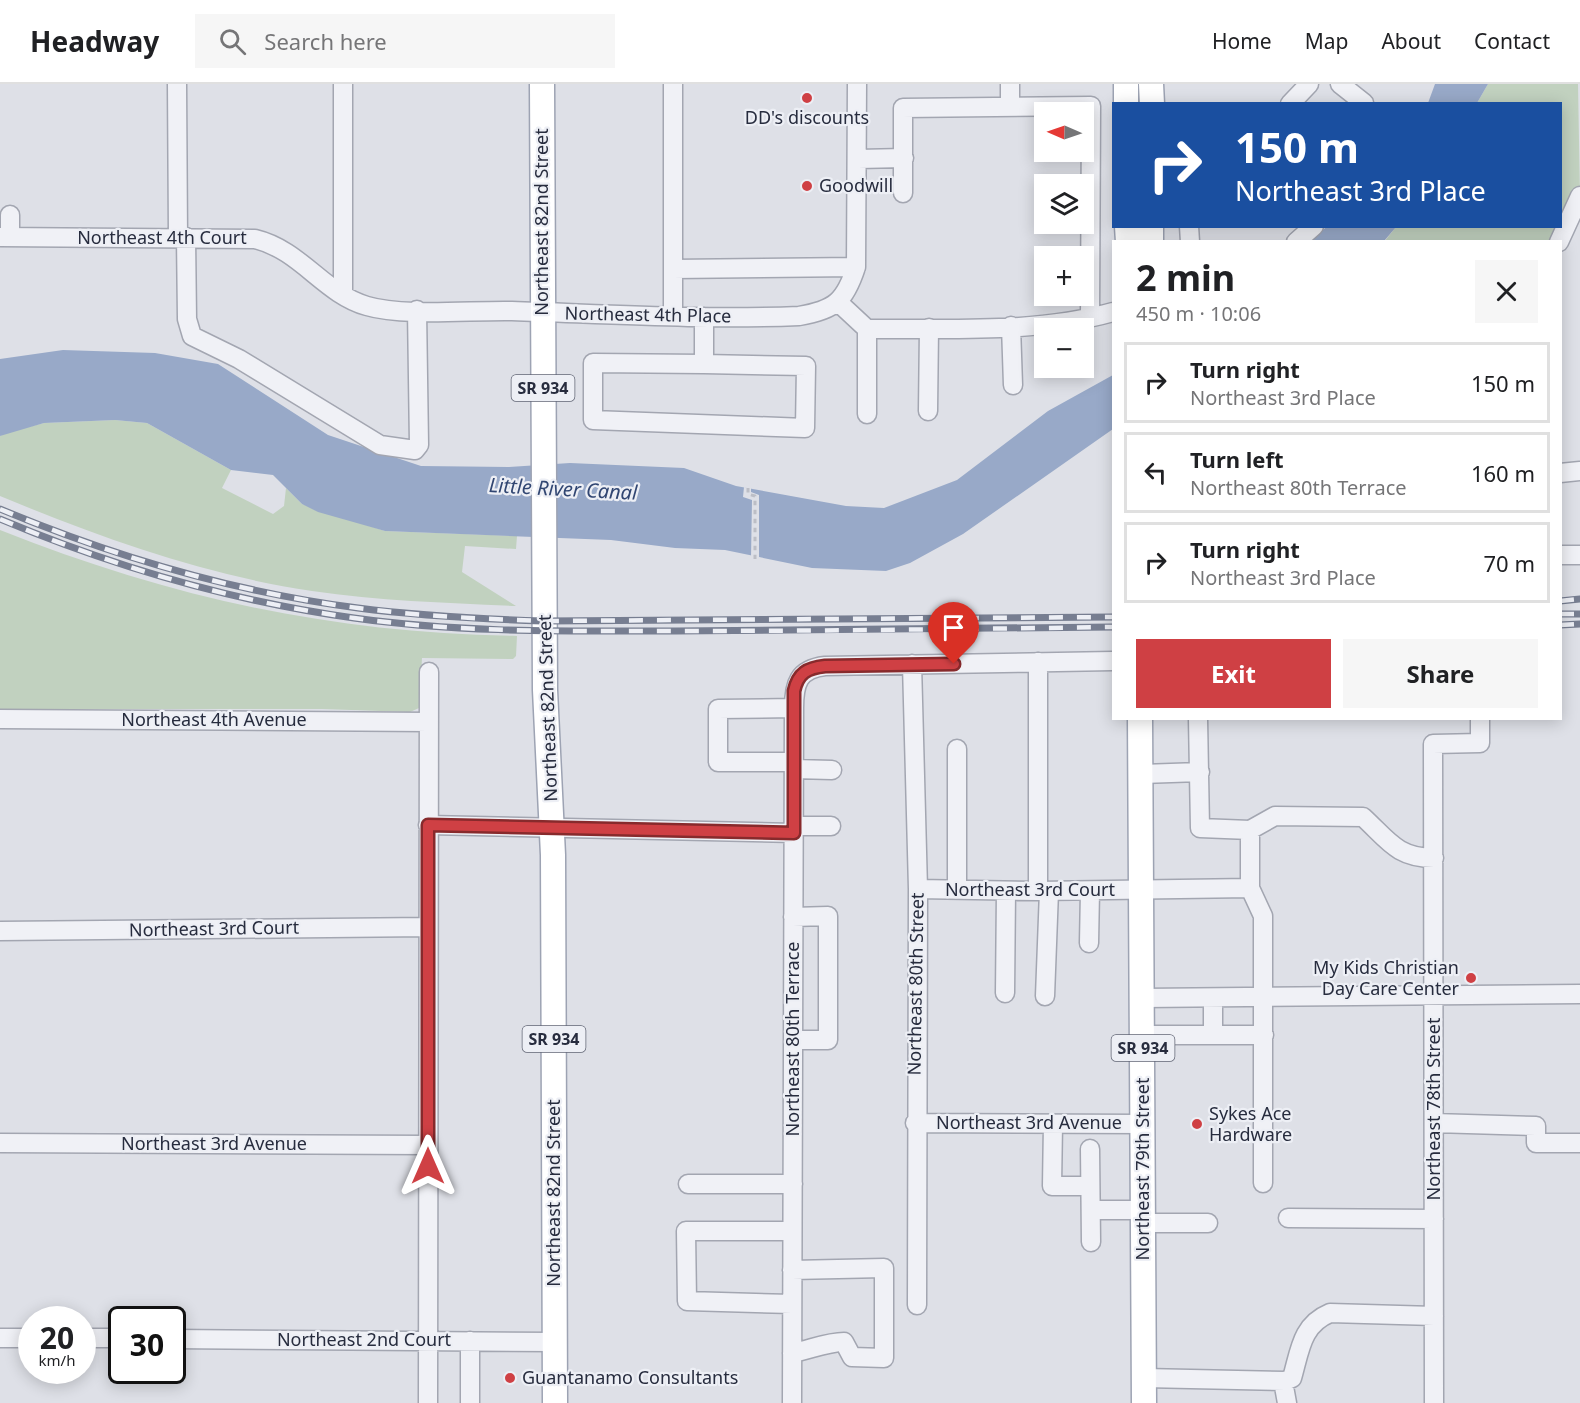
<!DOCTYPE html>
<html lang="en">
<head>
<meta charset="utf-8">
<style>
	:root { --surface:#fff; --page:#f6f6f6; --text:#202124; --muted:#757577; --line:#e0e0e0; --accent:#cf4044 }
	body { margin:0; font-family:"Noto Sans",sans-serif; background:var(--page); color:var(--text); height:100vh; display:flex; flex-direction:column; font-size:22px; white-space:nowrap }
	* { box-sizing:border-box; margin:0 }
	p { font-size:20px; color:var(--muted) }
	.icon { flex:none; width:33px; height:33px; fill:none; stroke:currentColor; stroke-width:2; stroke-linecap:round; stroke-linejoin:round }
	.map { position:relative; flex:1; overflow:hidden }
	.side { position:absolute; left:1112px; top:156px; width:450px; height:480px; display:flex; flex-direction:column; background:var(--surface); border-radius:0px; box-shadow:0 3px 15px #0003 }
	.side>* { flex:none }
	.hud { position:absolute; left:1112px; top:18px; width:450px; height:126px; border-radius:0px; box-shadow:0 3px 15px #0003; background:#1a4fa0; color:#fff; overflow:hidden }
	.needle { width:39px; rotate:272deg }
	.controls { position:absolute; left:1034px; top:18px; display:grid; gap:12px }
	.controls a { display:grid; place-items:center; width:60px; height:60px; border-radius:0px; background:var(--surface); box-shadow:0 3px 15px #0003; font-size:30px }
	.speed { position:absolute; left:18px; top:1222px; display:flex; gap:12px; font-size:30px; font-weight:700; text-align:center }
	.speed>* { display:grid; place-content:center; width:78px; height:78px; border-radius:50%; background:var(--surface); box-shadow:0 3px 15px #0003; line-height:1 }
	.speed small { font-size:15px; font-weight:400 }
	.speed .limit { border:3px solid #111; border-radius:9px; background:#fff; color:#111 }
	.pin { position:absolute; display:grid; place-items:center; width:51px; height:51px; color:#fff; margin:-62px -26px; border-radius:50% 50% 50% 0; rotate:-45deg; box-shadow:0 0 6px #0007 }
	.pin .icon { rotate:45deg }
	.me { position:absolute; width:66px; margin:-33px; rotate:0deg; stroke-linejoin:round; filter:drop-shadow(0 0 4px #0008) }
	.turn { display:flex; align-items:center; gap:21px; height:126px; padding:0 24px; font-size:27px }
	.turn .icon { width:78px; height:78px; stroke-width:2.5 }
	.turn b { display:block; font-size:42px; line-height:51px }
	.round { display:grid; place-items:center; flex:none; width:63px; height:63px; border-radius:0px; background:var(--page) }
	.summary { display:flex; align-items:center; justify-content:space-between; height:102px; padding:0 24px }
	h1 { font-size:36px; font-weight:700; line-height:45px }
	.action { display:flex; gap:12px; margin-top:auto; padding:12px 24px }
	.action a { flex:1; height:69px; border-radius:0px; background:var(--accent); color:#fff; font-size:24px; font-weight:700; line-height:69px; text-align:center }
	.action a+a { background:var(--page); color:var(--text) }
	ul { padding:0; list-style:none }
	li { display:flex; align-items:center; gap:18px; height:81px; margin:0 12px 9px; padding:0 12px; border:3px solid var(--line); border-radius:0px }
	li div { flex:1 }
	li b { display:block; font-size:22px }
	li em { font-style:normal }
	header { display:flex; align-items:center; gap:36px; box-sizing:border-box; height:84px; padding:0 30px; background:var(--surface); border-bottom:2px solid var(--line) }
	header strong { font-size:28px }
	nav { display:flex; gap:33px; margin-inline-start:auto; font-size:21px }
	.search { width:420px; height:54px; background:var(--page); display:flex; align-items:center; gap:15px; box-sizing:border-box; padding:0 21px; border-radius:0px; color:var(--muted); font-size:22px }
	.map>svg:first-child { display:block }
	.green { fill:#c1d1bf }
	.water { fill:#98a9c8 }
	.pier { fill:#dee0e7 }
	.lines { fill:none; stroke-linecap:round; stroke-linejoin:round }
	.minor-casing { stroke:#a3a6b1; stroke-width:21 }
	.major-casing { stroke:#9da3b3; stroke-width:27 }
	.path { stroke:#bcbec6; stroke-width:3; stroke-dasharray:4.5 4.5; stroke-linecap:butt }
	.minor { stroke:#f0f1f6; stroke-width:18 }
	.major { stroke:#fff; stroke-width:24 }
	.rail-casing { stroke:#777e91; stroke-width:7 }
	.rail { stroke:#edeff5; stroke-width:4.5; stroke-dasharray:14; stroke-linecap:butt }
	.route-casing { stroke:#872a2c; stroke-width:15 }
	.route { stroke:#cf4044; stroke-width:10 }
	.poi-dot { fill:#cf4044; stroke:#edeff5; stroke-width:2 }
	.labels { text-anchor:middle; stroke-width:4.5; stroke-linejoin:round; paint-order:stroke }
	.shield { fill:#edeff5; stroke:#626675; stroke-width:1.5 }
	.shield-label { font-size:16px; font-weight:bold; fill:#272c3e }
	.poi-label { font-size:18px; fill:#272c3e; stroke:#edeff5; text-anchor:start }
	.street-label { font-size:18px; fill:#272c3e; stroke:#edeff5 }
	.water-label { font-size:20px; font-style:italic; fill:#314672; stroke:#edeff5 }
</style>
</head>
<body>
<header>
<strong>Headway</strong>
<div class="search"><svg class="icon" aria-label="search" viewBox="0 0 24 24"><circle cx="10" cy="10" r="6"/><path d="M15 15l6 6"/></svg>Search here</div>
<nav><a>Home</a><a>Map</a><a>About</a><a>Contact</a></nav>
</header>
<div class="map">
<svg width="1580" height="1319" viewBox="0 0 1580 1319">
	<rect width="100%" height="100%" fill="#dee0e7"/>
	<path class="green" d="M 1488,0 L 1578,0 L 1580,112 L 1559,157 L 1384,158 L 1396,143 L 1560,142 L 1560,20 L 1477,19 Z
		M 115,336 L 147,339 L 231,386 L 222,404 L 273,430 L 284,422 L 286,404 L 302,420 L 385,447 L 517,452 L 516,465 L 465,462 L 462,488 L 516,522 C 448,519 380,517 312,507 C 204,491 101,454 0,412 L 0,352 L 5,349 L 44,339 Z
		M 0,446 C 171,514 332,549 517,552 L 516,572 L 513,575 L 422,574 L 419,624 L 410,628 L 322,625 L 0,625 Z"/>
	<path class="water" d="M 1435,0 L 1488,0 L 1477,19 L 1428,19 Z
		M 1326,143 L 1326,142 L 1396,143 L 1384,157 L 1312,157 Z
		M 63,266 L 155,269 L 218,280 L 328,351 L 421,382 L 509,383 L 570,379 L 684,384 L 736,402 L 846,422 L 884,424 L 957,396 L 1048,327 L 1113,291 L 1113,345 L 963,450 L 910,479 L 886,487 L 812,484 L 725,466 L 675,464 L 611,456 L 385,447 L 318,428 L 302,420 L 273,391 L 231,386 L 147,339 L 115,336 L 44,339 L 0,352 L 0,275 Z"/>
	<path class="pier" d="M 744,403 L 751,404 L 751,408 L 759,411 L 759,475 L 751,475 L 752,416 L 743,413 Z"/>
	<g class="lines">
		<g class="minor-casing">
			<path id="minor" d="M 177,0 L 178,153
				M 673,0 L 673,232
				M 1010,0 L 1010,22
				M 1340,0 L 1364,19
				M 1290,20 L 1309,0
				M 858,75 L 904,74
				M 903,109 L 903,24 L 1091,22 L 1090,234
				M 10,131 L 10,153
				M 1189,142 L 1190,158
				M 0,153 L 255,155 C 301,166 324,210 367,222 C 404,233 471,226 512,227 C 607,230 703,236 799,232 C 835,226 845,217 856,183 L 857,0
				M 186,153 L 187,235 L 192,252 L 239,275 L 380,361 L 415,366 L 419,361 L 417,226
				M 1296,158 L 1314,142
				M 1559,158 L 1580,112
				M 673,185 L 856,183
				M 343,210 L 343,0
				M 838,218 L 867,245 C 947,244 1035,250 1113,228
				M 1011,242 L 1013,301
				M 867,245 L 867,330
				M 704,280 L 806,282 L 805,344 L 593,336 L 593,279 L 704,280 L 704,233
				M 928,327 L 929,244
				M 1560,389 L 1580,387
				M 1560,471 L 1580,471
				M 1038,578 L 1038,807
				M 912,580 L 918,805 L 917,1221
				M 0,635 L 429,638
				M 794,678 L 718,678 L 718,625 L 794,624
				M 794,685 L 832,686
				M 1142,690 L 1200,688
				M 428,741 L 794,749
				M 794,742 L 831,742
				M 1250,746 L 1275,732 L 1363,733 C 1388,756 1397,774 1434,774
				M 1250,804 L 1263,832 L 1263,1099
				M 918,805 L 1038,807 L 1250,804 L 1250,746 L 1200,744 L 1198,634
				M 957,806 L 957,665
				M 0,847 L 428,843
				M 1089,859 L 1090,807
				M 1005,909 L 1006,807
				M 1045,912 L 1049,807
				M 1143,914 L 1580,910
				M 1143,951 L 1264,951
				M 1213,951 L 1213,914
				M 793,956 L 828,956 L 828,832 L 793,833
				M 915,1039 L 1143,1040
				M 1434,1039 L 1536,1042 L 1536,1059 L 1580,1059
				M 1053,1040 L 1052,1102 L 1090,1102
				M 0,1059 L 428,1061
				M 1090,1065 L 1091,1158
				M 688,1100 L 793,1100
				M 1091,1126 L 1144,1126
				M 1288,1134 L 1434,1135
				M 1143,1139 L 1208,1139
				M 792,1220 L 687,1217 L 686,1147 L 792,1147
				M 0,1254 L 32,1254
				M 82,1254 L 122,1254
				M 172,1255 L 555,1258
				M 792,1269 C 809,1266 827,1258 844,1258 L 852,1273 L 884,1274 L 884,1184 L 792,1186
				M 1144,1294 L 1285,1297 L 1292,1294 C 1300,1267 1301,1241 1330,1229 L 1434,1232
				M 1283,1297 L 1287,1319
				M 428,1319 L 429,588
				M 470,1319 L 470,1257
				M 792,1319 L 794,624 C 794,600 798,585 825,582 L 1113,577
				M 1434,1319 L 1433,660 L 1480,659 L 1480,634"/>
		</g>
		<g class="major-casing">
			<path id="major" d="M 542,0 L 545,606 L 553,771 L 555,1319
				M 1151,0 L 1152,20
				M 1126,20 L 1126,0
				M 1127,142 L 1128,158
				M 1151,158 L 1151,142
				M 1140,634 L 1144,1319"/>
		</g>
		<path class="path" d="M 748,404 L 748,410 L 755,412 L 755,475"/>
		<use href="#minor" class="minor"/>
		<use href="#major" class="major"/>
		<g class="rail-casing">
			<path id="rail" d="M 0,425 C 115,473 234,508 358,524 C 420,532 482,535 544,537 L 1113,533
				M 0,435 C 114,483 232,517 354,534 C 461,549 569,547 676,547 C 822,547 968,545 1113,543
				M 1560,517 L 1580,515
				M 1560,530 L 1580,530
				M 1560,541 L 1580,540"/>
		</g>
		<use href="#rail" class="rail"/>
	</g>
	<g class="lines">
		<g class="route-casing">
			<path id="route" d="M 428,1082 L 428,741 L 794,749 L 794,607 C 798,589 807,584 825,582 L 954,580"/>
		</g>
		<use href="#route" class="route"/>
	</g>
	<g class="poi-dot">
		<circle cx="807" cy="14" r="6"/>
		<circle cx="807" cy="102" r="6"/>
		<circle cx="1471" cy="894" r="6"/>
		<circle cx="1197" cy="1040" r="6"/>
		<circle cx="510" cy="1294" r="6"/>
	</g>
	<g class="labels">
		<g class="shield">
			<rect x="511.5" y="291" width="63" height="26" rx="4.5"/>
			<rect x="522.5" y="942" width="63" height="26" rx="4.5"/>
			<rect x="1111.5" y="951" width="63" height="26" rx="4.5"/>
		</g>
		<g class="shield-label">
			<text x="543" y="310">SR 934</text>
			<text x="554" y="961">SR 934</text>
			<text x="1143" y="970">SR 934</text>
		</g>
		<g class="poi-label">
			<text x="807" y="40" text-anchor="middle">DD's discounts</text>
			<text x="819" y="108">Goodwill</text>
			<text x="1459" y="890" text-anchor="end">My Kids Christian<tspan x="1459" dy="21">Day Care Center</tspan></text>
			<text x="1209" y="1036">Sykes Ace<tspan x="1209" dy="21">Hardware</tspan></text>
			<text x="522" y="1300">Guantanamo Consultants</text>
		</g>
		<g class="street-label">
			<text transform="translate(542 138) rotate(-90)" y="6">Northeast 82nd Street</text>
			<text x="162" y="160">Northeast 4th Court</text>
			<text transform="translate(648 231) rotate(1)" y="6">Northeast 4th Place</text>
			<text transform="translate(548 624) rotate(-92)" y="6">Northeast 82nd Street</text>
			<text x="214" y="642">Northeast 4th Avenue</text>
			<text x="1030" y="812">Northeast 3rd Court</text>
			<text transform="translate(214 845) rotate(-1)" y="6">Northeast 3rd Court</text>
			<text transform="translate(916 900) rotate(-89)" y="6">Northeast 80th Street</text>
			<text transform="translate(793 955) rotate(-90)" y="6">Northeast 80th Terrace</text>
			<text transform="translate(1434 1025) rotate(-90)" y="6">Northeast 78th Street</text>
			<text x="1029" y="1045">Northeast 3rd Avenue</text>
			<text x="214" y="1066">Northeast 3rd Avenue</text>
			<text transform="translate(1143 1085) rotate(-90)" y="6">Northeast 79th Street</text>
			<text transform="translate(554 1109) rotate(-90)" y="6">Northeast 82nd Street</text>
			<text x="364" y="1262">Northeast 2nd Court</text>
		</g>
		<g class="water-label">
			<text transform="translate(563 405) rotate(3)" y="7">Little River Canal</text>
		</g>
	</g>
</svg>
<div class="controls">
<a><svg class="needle" viewBox="-14 -14 28 28"><path d="M0-13l5 13h-10z" fill="#e53935"/><path d="M0 13l5-13h-10z" fill="#757577"/></svg></a>
<a><svg class="icon" aria-label="layers" viewBox="0 0 24 24"><path d="M12 4l9 5-9 5-9-5zM3 14l9 5 9-5"/></svg></a>
<a>+</a>
<a>−</a>
</div>
<div class="speed"><div>20<small>km/h</small></div><div class="limit">30</div></div>
<div class="pin" style="left:954px;top:580px;background:#d93025"><svg class="icon" aria-label="arrive" viewBox="0 0 24 24"><path d="M6 21V4h12l-3 4 3 4H6"/></svg></div>
<svg class="me" style="left:428px;top:1082px" viewBox="-20 -20 40 40"><path d="M0-17L14 15 0 8-14 15z" fill="#cf4044" stroke="#fff" stroke-width="4"/></svg>
<div class="hud">
<div class="turn"><svg class="icon" aria-label="right" viewBox="0 0 24 24"><path d="M7 20v-9h11M14 6l5 5-5 5"/></svg><div><b>150 m</b>Northeast 3rd Place</div></div>
</div>
<section class="side">
<div class="summary"><div><h1>2 min</h1><p>450 m · 10:06</p></div><a class="round"><svg class="icon" aria-label="close" viewBox="0 0 24 24"><path d="M6 6l12 12M18 6L6 18"/></svg></a></div>
<ul>
<li><svg class="icon" aria-label="right" viewBox="0 0 24 24"><path d="M7 20v-9h11M14 6l5 5-5 5"/></svg><div><b>Turn right</b><p>Northeast 3rd Place</p></div><em>150 m</em></li>
<li><svg class="icon" aria-label="left" viewBox="0 0 24 24"><path d="M17 20v-9H6M10 6l-5 5 5 5"/></svg><div><b>Turn left</b><p>Northeast 80th Terrace</p></div><em>160 m</em></li>
<li><svg class="icon" aria-label="right" viewBox="0 0 24 24"><path d="M7 20v-9h11M14 6l5 5-5 5"/></svg><div><b>Turn right</b><p>Northeast 3rd Place</p></div><em>70 m</em></li>
</ul>
<div class="action"><a>Exit</a><a>Share</a></div>
</section>
</div>
</body>
</html>
